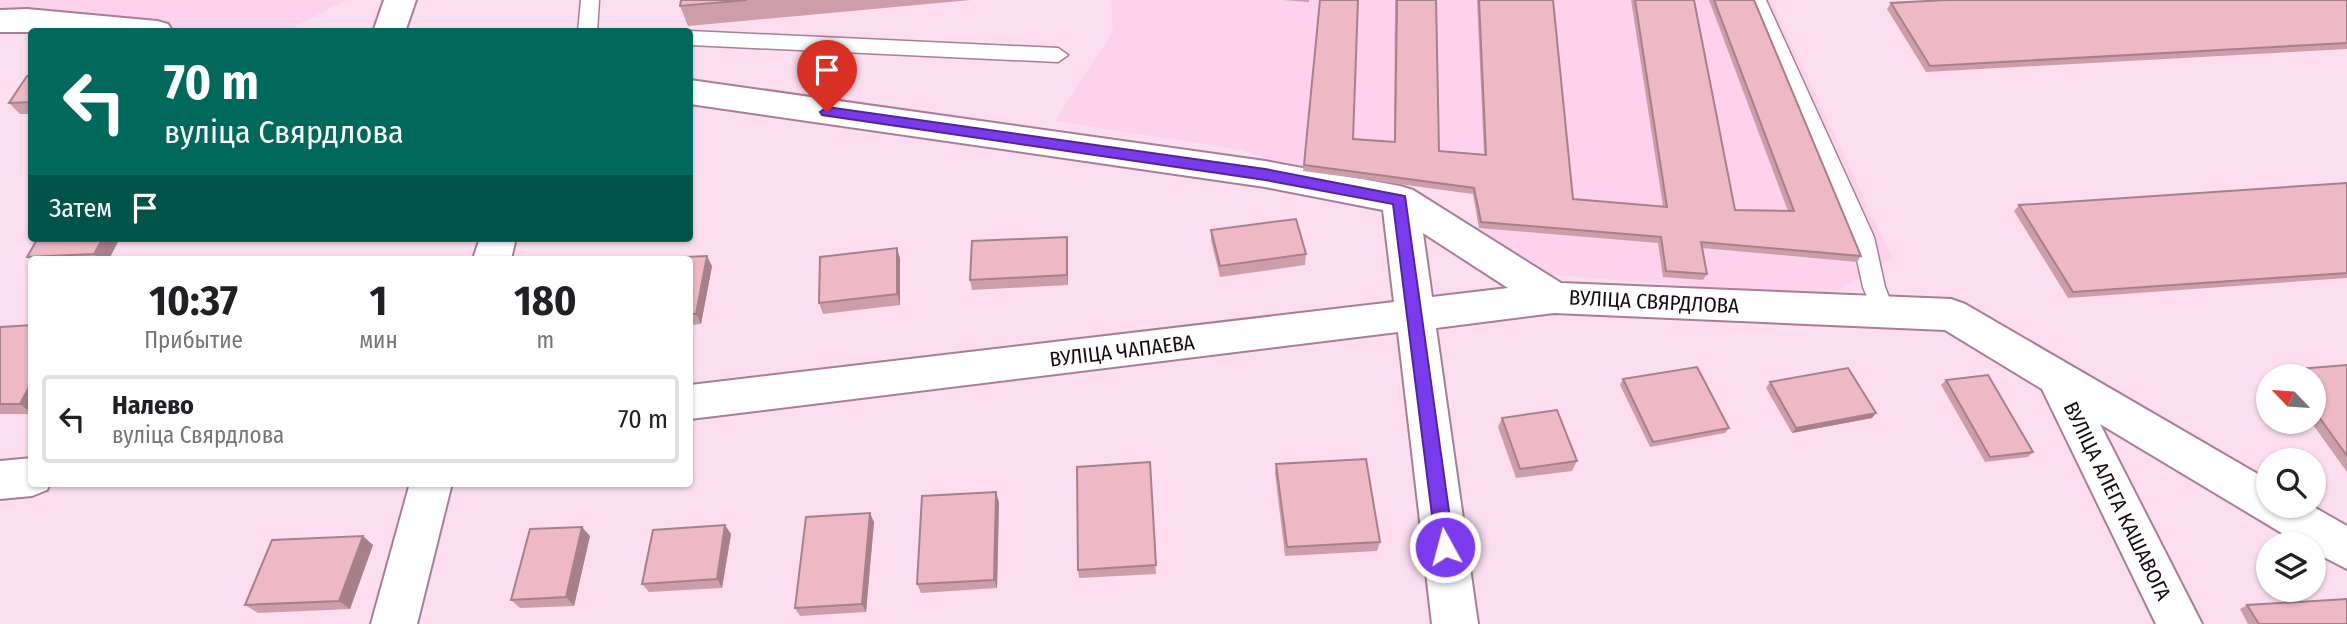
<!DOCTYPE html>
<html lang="ru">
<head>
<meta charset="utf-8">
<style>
	:root { --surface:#fff; --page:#f6f6f6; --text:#202124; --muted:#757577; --line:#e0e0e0 }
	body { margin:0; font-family:"Fira Sans Condensed",sans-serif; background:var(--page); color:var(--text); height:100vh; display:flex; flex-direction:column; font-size:26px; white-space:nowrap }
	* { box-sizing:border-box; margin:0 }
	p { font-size:23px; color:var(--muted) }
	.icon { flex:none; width:38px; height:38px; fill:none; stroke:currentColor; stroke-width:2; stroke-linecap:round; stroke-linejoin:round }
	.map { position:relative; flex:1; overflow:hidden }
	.details { position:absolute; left:28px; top:256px; width:665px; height:231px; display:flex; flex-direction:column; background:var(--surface); border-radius:7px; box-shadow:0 2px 5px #0004 }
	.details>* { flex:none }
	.guide { position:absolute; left:28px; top:28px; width:665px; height:214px; border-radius:7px; box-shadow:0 2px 5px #0004; background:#00695c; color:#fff; overflow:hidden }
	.needle { width:46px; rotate:295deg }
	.controls { position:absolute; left:2256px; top:364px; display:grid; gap:14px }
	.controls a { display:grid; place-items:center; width:70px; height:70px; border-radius:50%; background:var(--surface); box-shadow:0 2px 5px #0004; font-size:35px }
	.pin { position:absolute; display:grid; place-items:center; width:60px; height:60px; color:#fff; margin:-72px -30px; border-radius:50% 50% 50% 0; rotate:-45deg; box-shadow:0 0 7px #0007 }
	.pin .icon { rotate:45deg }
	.me { position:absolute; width:77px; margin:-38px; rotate:353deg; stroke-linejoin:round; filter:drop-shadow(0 0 5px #0008) }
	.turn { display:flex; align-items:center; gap:24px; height:147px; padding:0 21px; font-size:32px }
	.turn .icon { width:91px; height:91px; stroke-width:2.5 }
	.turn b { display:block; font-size:49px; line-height:60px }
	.then { display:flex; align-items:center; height:66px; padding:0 21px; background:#0003; gap:14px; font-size:26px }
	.eta { display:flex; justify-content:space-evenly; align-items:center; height:119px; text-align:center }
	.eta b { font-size:42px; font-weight:700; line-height:49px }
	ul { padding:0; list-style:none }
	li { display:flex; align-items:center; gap:21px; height:88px; margin:0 14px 10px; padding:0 7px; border:4px solid var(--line); border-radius:7px }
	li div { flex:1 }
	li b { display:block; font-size:26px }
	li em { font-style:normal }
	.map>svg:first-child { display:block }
	.built { fill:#fed2ed }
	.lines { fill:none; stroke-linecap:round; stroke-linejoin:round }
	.service-casing { stroke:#a97d98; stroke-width:3 }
	.minor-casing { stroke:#a97d98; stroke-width:4 }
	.service { fill:#fff; fill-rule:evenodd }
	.minor { fill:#fff; fill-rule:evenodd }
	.wall { fill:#cd9ea9 }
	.shaded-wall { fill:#a7818a }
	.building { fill:#eeb8c5; stroke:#a7818a; stroke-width:2 }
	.route { fill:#7c3aed; stroke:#51269a; stroke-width:2 }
	.labels { text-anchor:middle; stroke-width:5; stroke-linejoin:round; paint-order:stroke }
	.street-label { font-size:21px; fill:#190914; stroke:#fff }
</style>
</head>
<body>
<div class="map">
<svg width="2347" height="624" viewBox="0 0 2347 624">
	<rect width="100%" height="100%" fill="#fcdef0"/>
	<path class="built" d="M 0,0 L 346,0 L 290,29 L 0,27 Z
		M 1111,0 L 1771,0 L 1892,258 L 1828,297 L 1542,274 L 1479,228 L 1472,194 L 1303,171 L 1242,150 L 1055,121 L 1113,32 Z"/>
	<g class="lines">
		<g class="service-casing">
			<path id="service" d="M 581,0 L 599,0 L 597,32 L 578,32 Z
				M 1748,0 L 1766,0 L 1874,237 L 1885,287 L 1895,312 L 1892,319 L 1884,321 L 1876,319 L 1863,287 L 1852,237 Z
				M 690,31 L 1058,48 L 1068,55 L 1058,62 L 690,45 Z"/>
		</g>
		<g class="minor-casing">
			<path id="minor" d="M 384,0 L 416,0 L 405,32 L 373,32 Z
				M 27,9 L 157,21 L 168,24 L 173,32 L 0,32 L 0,10 Z
				M 690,80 L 1265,161 L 1400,186 L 1413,190 L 1561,283 L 1951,299 L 1965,304 L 2268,480 L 2268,506 L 2312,506 L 2347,526 L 2347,569 L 2314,552 L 2314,544 L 2300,544 L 2100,424 L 2202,624 L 2156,624 L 2042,389 L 1945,330 L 1554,313 L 1436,328 L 1478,624 L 1432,624 L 1398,332 L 690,419 L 690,385 L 1394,302 L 1383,210 L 1265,187 L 690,104 ZM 1423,233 L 1508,288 L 1432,297 Z
				M 480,238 L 516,238 L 511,259 L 473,259 Z
				M 32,458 L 32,483 L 50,483 L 47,490 L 32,496 L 0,499 L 0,461 Z
				M 410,483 L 452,483 L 417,624 L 371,624 Z"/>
		</g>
		<use href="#service" class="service"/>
		<use href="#minor" class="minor"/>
	</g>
	<path class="wall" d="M 681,0 L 971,0 L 688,26 L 680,6 Z
		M 1283,0 L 1309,0 L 1309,2 Z
		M 1320,0 L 1353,139 L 1394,142 L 1395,0 L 1436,0 L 1439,151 L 1484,154 L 1477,0 L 1553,0 L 1573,199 L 1663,206 L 1631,0 L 1694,0 L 1735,210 L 1788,211 L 1709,0 L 1754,0 L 1861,256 L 1857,262 L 1702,248 L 1707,274 L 1703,280 L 1663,277 L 1658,243 L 1479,228 L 1473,194 L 1303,171 Z
		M 2347,0 L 2347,49 L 1926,72 L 1887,9 L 1891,3 Z
		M 32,76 L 32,114 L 20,114 L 9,103 Z
		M 2347,183 L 2347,278 L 2068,298 L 2014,211 L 2019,205 Z
		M 1211,230 L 1306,254 L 1305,265 L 1220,277 L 1211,240 Z
		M 120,238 L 109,259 L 32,259 L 32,261 L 27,257 Z
		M 1068,247 L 1068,285 L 972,290 L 970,280 Z
		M 897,248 L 900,259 L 900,305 L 823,314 L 819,303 Z
		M 690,259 L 712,266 L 701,324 L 690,325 Z
		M 32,325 L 32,414 L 0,414 L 0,327 Z
		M 2347,365 L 2347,472 L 2311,422 L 2314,422 L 2314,376 L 2278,375 L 2285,370 Z
		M 1623,379 L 1729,428 L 1725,433 L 1650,447 L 1620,385 Z
		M 1946,380 L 2033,452 L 2028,457 L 1985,462 L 1941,385 Z
		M 1770,382 L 1876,413 L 1872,418 L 1792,433 L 1766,388 Z
		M 1502,418 L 1577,461 L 1572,471 L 1516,478 L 1498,427 Z
		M 1150,462 L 1156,574 L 1079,578 L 1078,570 Z
		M 1276,464 L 1380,542 L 1377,551 L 1285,556 L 1275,473 Z
		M 999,502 L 997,588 L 921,593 L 917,584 Z
		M 874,522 L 866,612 L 800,616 L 795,608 Z
		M 731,534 L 722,588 L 649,592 L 642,584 Z
		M 590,536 L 574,606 L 520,608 L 511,600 Z
		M 373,545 L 350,609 L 258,613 L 245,605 Z
		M 2247,605 L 2347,624 L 2248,624 L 2240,609 Z"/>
	<path class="shaded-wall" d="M 1067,237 L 1068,247 L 1068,285 L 1067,275 Z
		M 103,238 L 120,238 L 109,259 L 100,259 L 94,254 Z
		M 897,248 L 900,259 L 900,305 L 897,294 Z
		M 707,256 L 712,266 L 701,324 L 696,314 Z
		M 32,381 L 32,413 L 20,404 Z
		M 1876,413 L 1872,418 L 1792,433 L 1796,428 Z
		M 996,492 L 999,502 L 997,588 L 994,580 Z
		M 870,513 L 874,522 L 866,612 L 862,604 Z
		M 725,525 L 731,534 L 722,588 L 717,579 Z
		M 582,527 L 590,536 L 574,606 L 566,597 Z
		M 363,536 L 373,545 L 350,609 L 339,601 Z"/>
	<path class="building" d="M 681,0 L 747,0 L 680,6 Z
		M 1320,0 L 1358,0 L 1353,139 L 1395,142 L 1397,0 L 1436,0 L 1439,151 L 1486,155 L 1479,0 L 1553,0 L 1573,199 L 1667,207 L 1635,0 L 1694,0 L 1735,210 L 1794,211 L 1714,0 L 1754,0 L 1861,256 L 1701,242 L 1707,274 L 1666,271 L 1661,237 L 1481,222 L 1474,188 L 1304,165 Z
		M 1945,0 L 2347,0 L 2347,43 L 1930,66 L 1891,3 Z
		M 27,76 L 32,76 L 32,102 L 9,103 Z
		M 2347,183 L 2347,273 L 2073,292 L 2019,205 Z
		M 1296,219 L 1306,254 L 1220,266 L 1211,230 Z
		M 1067,237 L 1067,275 L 970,280 L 972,241 Z
		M 38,238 L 103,238 L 94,254 L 27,257 Z
		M 897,248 L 897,294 L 819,303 L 820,257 Z
		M 707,256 L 696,314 L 690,314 L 690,259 L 660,259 L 660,258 Z
		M 32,325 L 32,381 L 20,404 L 0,404 L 0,327 Z
		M 2347,365 L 2347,456 L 2314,410 L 2314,376 L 2289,376 L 2285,370 Z
		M 1697,367 L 1729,428 L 1653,442 L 1623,379 Z
		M 1848,368 L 1876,413 L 1796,428 L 1770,382 Z
		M 1988,375 L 2033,452 L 1990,457 L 1946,380 Z
		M 1557,410 L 1577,461 L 1520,469 L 1502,418 Z
		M 1366,459 L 1380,542 L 1287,547 L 1276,464 Z
		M 1150,462 L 1156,565 L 1078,570 L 1077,467 Z
		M 996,492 L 994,580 L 917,584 L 922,496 Z
		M 870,513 L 862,604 L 795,608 L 806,517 Z
		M 725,525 L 717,579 L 642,584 L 653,530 Z
		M 582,527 L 566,597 L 511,600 L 530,529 Z
		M 363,536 L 339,601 L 245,605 L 272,540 Z
		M 2347,599 L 2347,624 L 2259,624 L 2247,605 Z"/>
	<path class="route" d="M 827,107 L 1265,169 L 1405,196 L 1454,547 L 1452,553 L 1445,556 L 1439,553 L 1436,547 L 1393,204 L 1265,180 L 822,115 L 820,112 Z"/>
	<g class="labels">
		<g class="street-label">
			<text transform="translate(1654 302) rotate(3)" y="7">ВУЛІЦА СВЯРДЛОВА</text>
			<text transform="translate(1122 351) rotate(-7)" y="7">ВУЛІЦА ЧАПАЕВА</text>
			<text transform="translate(2117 501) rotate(64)" y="7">ВУЛІЦА АЛЕГА КАШАВОГА</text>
		</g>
	</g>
</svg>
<div class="controls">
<a><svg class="needle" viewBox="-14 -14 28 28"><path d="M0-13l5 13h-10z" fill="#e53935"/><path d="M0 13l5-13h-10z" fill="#757577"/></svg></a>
<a><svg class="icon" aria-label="search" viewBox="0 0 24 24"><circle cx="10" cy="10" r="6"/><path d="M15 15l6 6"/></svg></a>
<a><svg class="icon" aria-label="layers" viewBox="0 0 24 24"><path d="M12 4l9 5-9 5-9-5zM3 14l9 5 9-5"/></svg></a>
</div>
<div class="pin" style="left:827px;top:112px;background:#d93025"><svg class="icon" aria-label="arrive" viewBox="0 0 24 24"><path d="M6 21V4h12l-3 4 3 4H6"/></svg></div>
<svg class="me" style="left:1445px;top:547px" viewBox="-20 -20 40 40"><circle r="17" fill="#7c3aed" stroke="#fff" stroke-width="3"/><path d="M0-11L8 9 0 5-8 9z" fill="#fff"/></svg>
<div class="guide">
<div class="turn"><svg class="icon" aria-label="left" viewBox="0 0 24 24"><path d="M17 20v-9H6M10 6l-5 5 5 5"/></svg><div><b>70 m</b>вуліца Свярдлова</div></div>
<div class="then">Затем<svg class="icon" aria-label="arrive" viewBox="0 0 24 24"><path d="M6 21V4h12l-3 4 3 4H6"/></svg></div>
</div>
<section class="details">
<div class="eta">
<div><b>10:37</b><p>Прибытие</p></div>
<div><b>1</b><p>мин</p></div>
<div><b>180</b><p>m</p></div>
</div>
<ul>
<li><svg class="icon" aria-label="left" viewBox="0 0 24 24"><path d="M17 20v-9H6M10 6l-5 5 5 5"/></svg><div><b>Налево</b><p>вуліца Свярдлова</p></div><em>70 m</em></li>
</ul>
</section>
</div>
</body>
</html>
